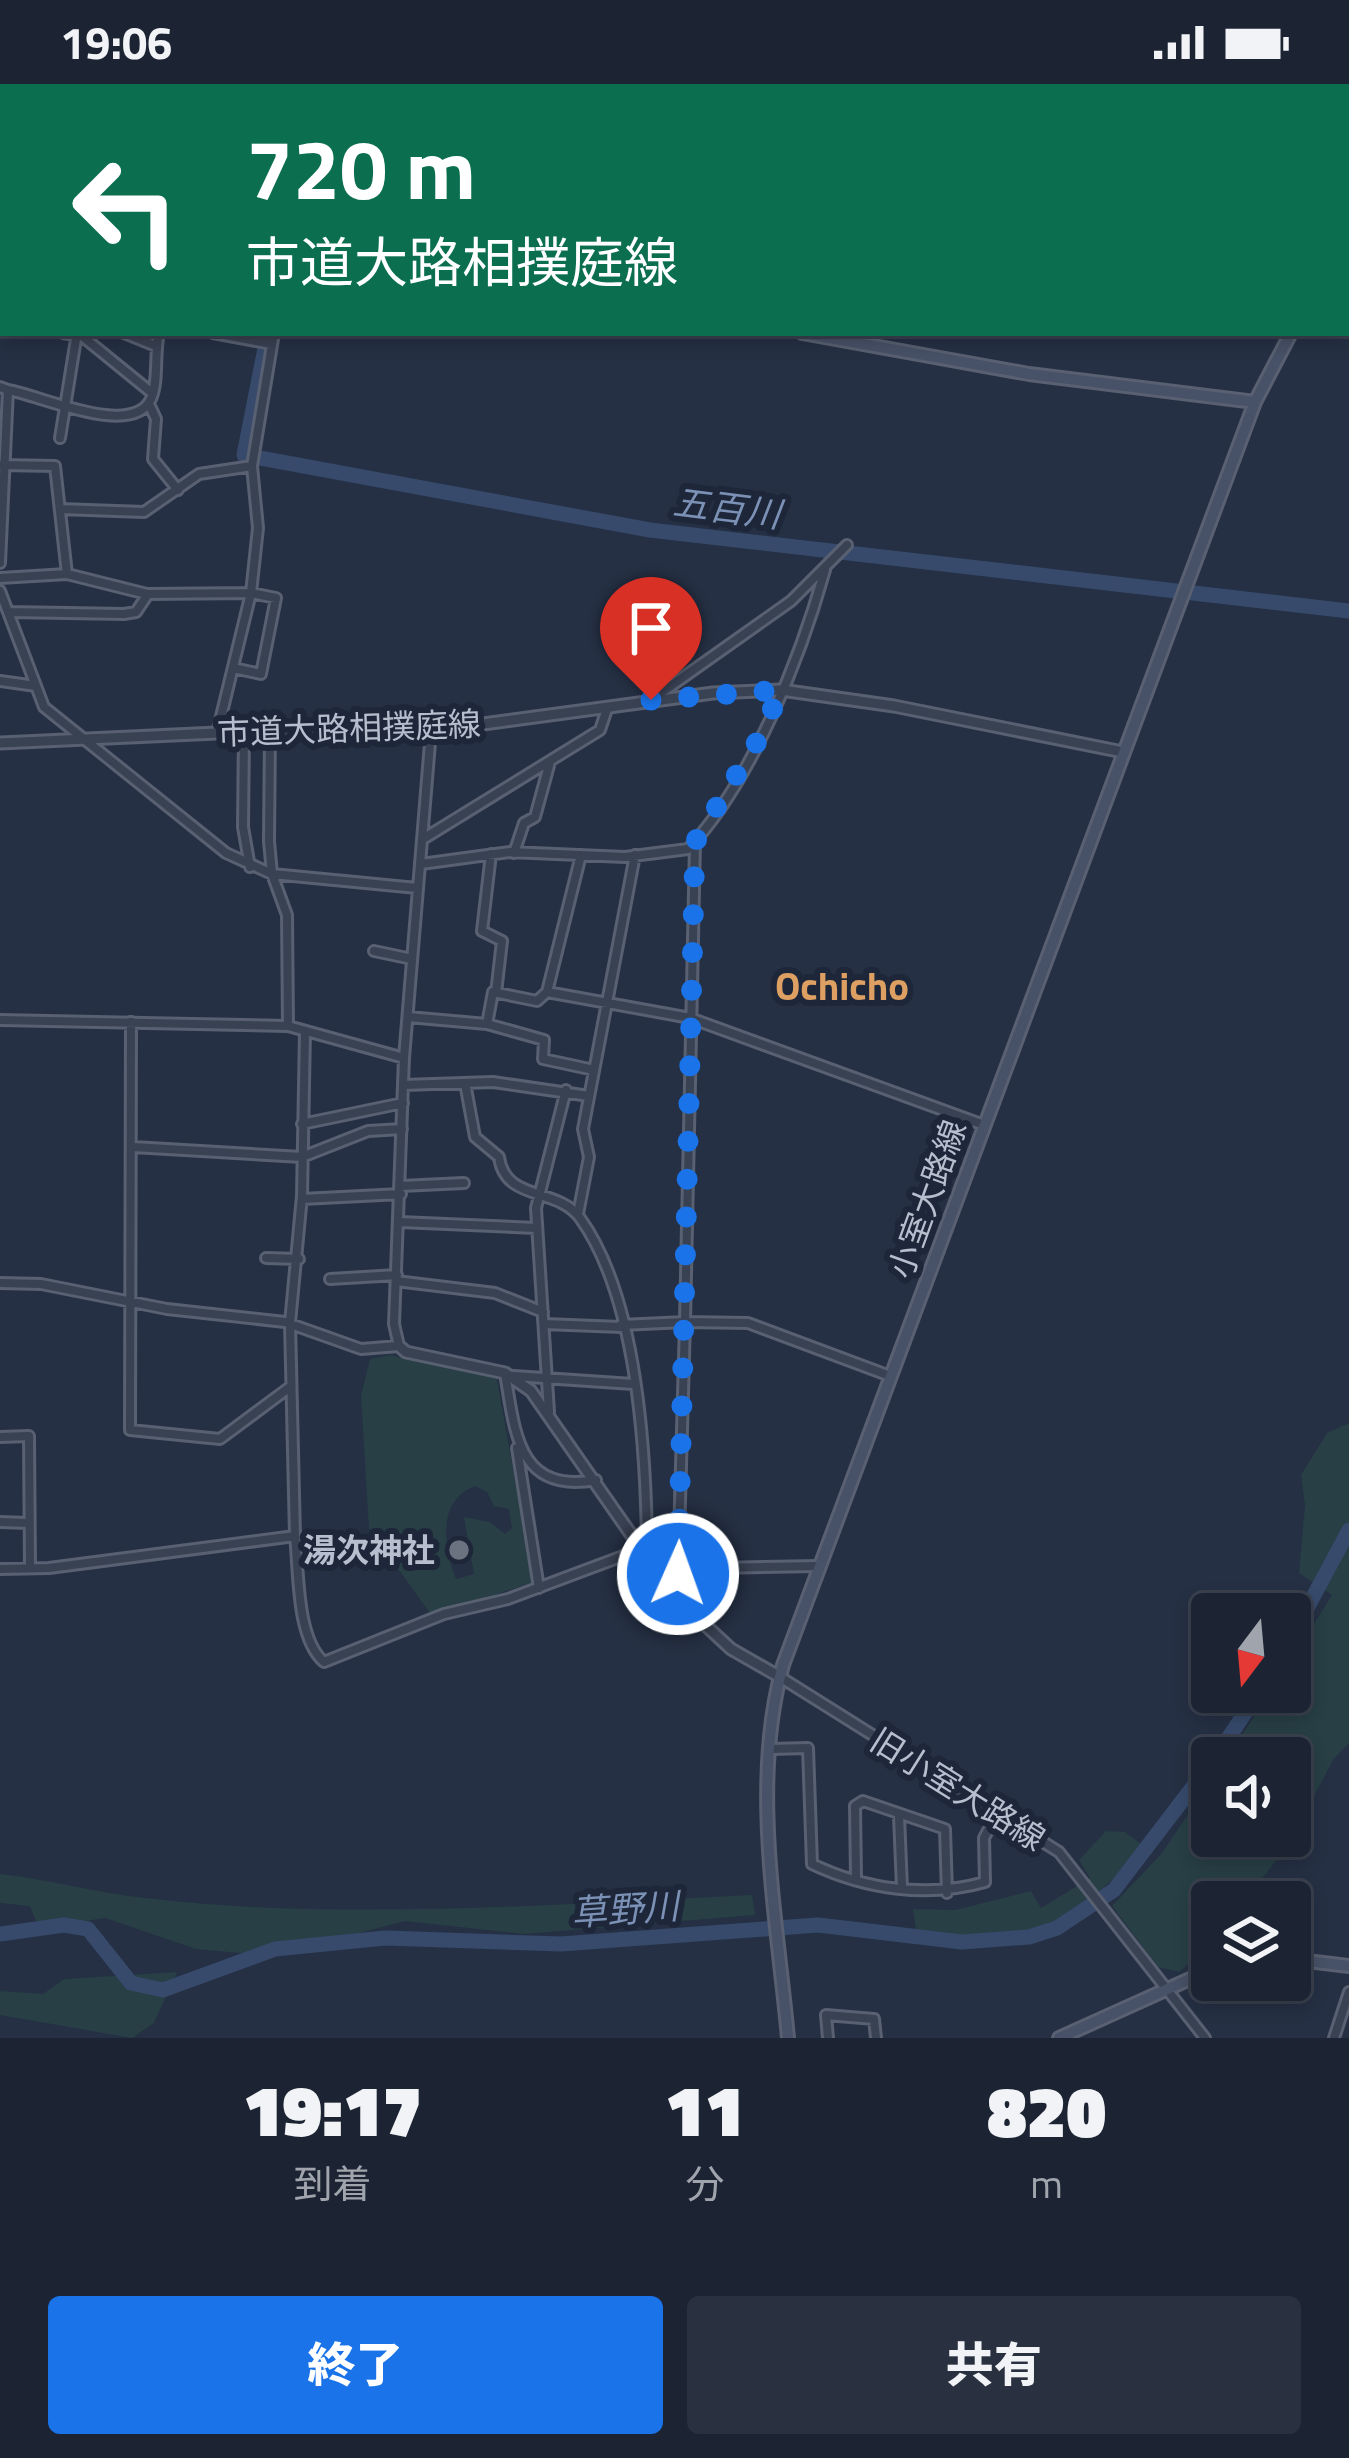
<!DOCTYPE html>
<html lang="ja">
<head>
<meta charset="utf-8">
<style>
	:root { --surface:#1c2433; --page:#29303f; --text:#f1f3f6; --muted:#a0a4ac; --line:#3a414e; --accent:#1a73e8 }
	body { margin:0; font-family:"Titillium Web","Noto Sans JP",sans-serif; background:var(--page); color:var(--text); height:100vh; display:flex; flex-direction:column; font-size:45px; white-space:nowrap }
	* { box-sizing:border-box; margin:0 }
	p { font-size:39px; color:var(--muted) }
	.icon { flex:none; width:66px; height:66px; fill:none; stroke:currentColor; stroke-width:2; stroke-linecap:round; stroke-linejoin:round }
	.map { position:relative; height:1954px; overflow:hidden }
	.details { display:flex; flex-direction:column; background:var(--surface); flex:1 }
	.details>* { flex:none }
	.banner { position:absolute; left:0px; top:0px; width:1350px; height:252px; box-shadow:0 6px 18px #0003,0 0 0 3px var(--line); background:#0b6e4f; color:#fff; overflow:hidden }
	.needle { width:78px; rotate:196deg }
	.buttons { position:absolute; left:1191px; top:1509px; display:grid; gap:24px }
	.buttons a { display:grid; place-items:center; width:120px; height:120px; border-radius:12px; background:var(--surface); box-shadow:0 6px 18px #0003,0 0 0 3px var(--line); font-size:60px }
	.pin { position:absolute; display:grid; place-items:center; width:102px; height:102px; color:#fff; margin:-123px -51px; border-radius:50% 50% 50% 0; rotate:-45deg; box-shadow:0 0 12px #0007 }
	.pin .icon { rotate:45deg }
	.me { position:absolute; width:132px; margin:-66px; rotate:2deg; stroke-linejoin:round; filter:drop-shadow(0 0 9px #0008) }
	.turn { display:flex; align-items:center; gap:42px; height:252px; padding:0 48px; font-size:54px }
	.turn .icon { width:156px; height:156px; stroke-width:2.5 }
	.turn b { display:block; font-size:84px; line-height:102px }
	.eta { display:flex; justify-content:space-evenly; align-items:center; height:204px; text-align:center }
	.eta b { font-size:72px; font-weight:800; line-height:84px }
	.cta { display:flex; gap:24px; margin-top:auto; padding:24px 48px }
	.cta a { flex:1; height:138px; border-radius:12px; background:var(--accent); color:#fff; font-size:48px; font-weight:800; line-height:138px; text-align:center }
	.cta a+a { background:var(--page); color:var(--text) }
	.status { display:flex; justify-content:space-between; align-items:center; height:84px; padding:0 60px; background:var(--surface); direction:ltr }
	.status svg { height:33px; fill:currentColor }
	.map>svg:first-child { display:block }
	.green { fill:#273f45; fill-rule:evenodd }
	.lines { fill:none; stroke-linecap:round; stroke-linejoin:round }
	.river { stroke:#374a6c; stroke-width:15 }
	.minor-casing { stroke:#586071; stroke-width:14 }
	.tertiary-casing { stroke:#586071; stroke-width:15 }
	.secondary-casing { stroke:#586071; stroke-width:16 }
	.minor { stroke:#394253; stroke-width:8 }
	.tertiary { stroke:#394253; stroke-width:9 }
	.secondary { stroke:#475167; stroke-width:10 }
	.route { stroke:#1a73e8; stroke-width:21; stroke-dasharray:0 37.8 }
	.worship-dot { fill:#6b7280; stroke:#1e2739; stroke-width:4.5 }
	.labels { text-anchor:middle; stroke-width:12; stroke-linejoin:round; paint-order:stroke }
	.street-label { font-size:33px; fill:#b7becd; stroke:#1e2739 }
	.poi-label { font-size:33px; font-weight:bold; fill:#b7becd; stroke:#1e2739; text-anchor:end }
	.water-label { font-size:36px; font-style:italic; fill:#7c91b6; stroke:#1e2739 }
	.quarter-label { font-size:39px; font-weight:bold; fill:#dd9f62; stroke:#1e2739 }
</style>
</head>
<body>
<div class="status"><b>19:06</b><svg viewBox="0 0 49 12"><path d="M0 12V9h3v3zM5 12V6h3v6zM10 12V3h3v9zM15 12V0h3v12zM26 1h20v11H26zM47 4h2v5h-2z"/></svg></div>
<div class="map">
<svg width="1349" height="1954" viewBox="0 0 1349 1954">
	<rect width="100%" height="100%" fill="#253044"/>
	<path class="green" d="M 390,1271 L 497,1295 L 533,1498 L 432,1532 L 369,1444 L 361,1312 L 370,1275 ZM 475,1402 L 487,1408 L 494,1422 L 509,1425 L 512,1444 L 505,1450 L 490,1438 L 464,1433 L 474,1490 L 456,1495 C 444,1464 436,1417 475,1402 Z
		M 1349,1339 L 1349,1659 L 1333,1676 L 1287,1763 L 1243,1818 L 1212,1818 C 1212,1855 1208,1865 1179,1888 L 1158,1883 L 1112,1822 L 1162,1769 L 1212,1695 L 1212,1752 L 1290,1752 L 1290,1674 L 1226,1674 L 1271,1608 L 1290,1608 L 1290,1579 L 1332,1511 L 1299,1489 L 1305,1421 L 1301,1391 L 1327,1349 Z
		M 1106,1747 L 1125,1748 L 1146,1764 C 1057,1850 1040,1854 917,1852 L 913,1825 L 955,1826 L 1031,1807 L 1041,1824 L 1090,1794 L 1079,1776 Z
		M 0,1790 C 49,1795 96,1809 145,1814 C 340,1837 556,1820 752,1811 L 755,1831 L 524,1850 L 405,1837 L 271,1872 L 196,1865 L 105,1834 L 86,1837 L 81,1849 L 38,1842 L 30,1822 L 0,1819 Z
		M 177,1888 L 154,1939 L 132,1954 L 0,1931 L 0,1907 L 43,1910 L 64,1895 Z"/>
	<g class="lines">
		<path class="river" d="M 0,175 L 3,174
			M 244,249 L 267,254 L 244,371 L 650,446 L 1349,527
			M 1290,1556 L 1349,1446
			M 1215,1674 L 1259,1608
			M 0,1850 L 64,1841 L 88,1845 L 131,1899 L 163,1906 L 275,1865 L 385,1854 L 561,1860 L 818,1841 L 962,1858 L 1029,1853 L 1057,1844 L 1114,1806 L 1212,1678"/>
		<g class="minor-casing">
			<path id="minor" d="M 11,3 L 11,0
				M 0,26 L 3,20
				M 1347,91 L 1349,91
				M 0,206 L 3,207
				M 0,243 L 3,243
				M 63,249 L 82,252 L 152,309
				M 124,249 L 156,262
				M 213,249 L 272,260
				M 0,303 L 8,306 L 0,479
				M 8,306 C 40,311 132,355 151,315 C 159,297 154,269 159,249
				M 149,320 L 156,335 L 153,375 L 178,406
				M 60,354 L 76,255
				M 1,381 L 55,382 L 67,490
				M 60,425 L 144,428 L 199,390 L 252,382
				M 0,494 L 67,490 L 147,510 L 251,509 L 276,514 L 261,590 L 233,584
				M 0,507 L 44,623 L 226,769 L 272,790 L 417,804
				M 8,528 L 124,530 L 136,528 L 148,510
				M 0,597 L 36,602
				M 651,616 L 791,517 L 847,461
				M 270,648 L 269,757 L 272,790 L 287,831 L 288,942
				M 217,649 L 251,509 L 258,444 L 252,382 L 274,249
				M 244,649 L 243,743 L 250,783
				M 423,755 L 600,646 L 607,625
				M 514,769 L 524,739 L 535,733 L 550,678
				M 491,770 L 482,847 L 502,857 L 496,909
				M 421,780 L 510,768 L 625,773 L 688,765 C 752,697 800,575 825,486
				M 374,867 L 412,875
				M 547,908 L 690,934 L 984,1041
				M 408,933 L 487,940 L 493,908 L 537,917 L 547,908 L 581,771
				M 0,936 L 288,942 L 404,974
				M 131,938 L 130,1346 L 220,1355 L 290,1303
				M 487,940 L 544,956 L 543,975 L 594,986
				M 403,1001 L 493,998 L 589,1012
				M 302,1040 L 403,1019
				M 133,1063 L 302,1073 L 368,1047 L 402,1045
				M 401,1102 L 464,1099
				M 302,1115 L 401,1110
				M 578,1130 L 589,1073 L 583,1045 L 635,771
				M 400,1138 L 536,1144
				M 266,1174 L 299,1175
				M 330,1195 L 397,1191
				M 396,1197 L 495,1209 L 543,1228
				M 0,1199 L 41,1200 L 167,1225 L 285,1238 L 361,1265 L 399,1262 L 394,1240 L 404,974 L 431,647
				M 544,1240 L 621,1243
				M 621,1241 L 685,1238 L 695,759
				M 505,1289 C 515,1349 518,1410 596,1396
				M 514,1292 L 633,1300
				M 549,1328 L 536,1124 L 566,1006
				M 0,1353 L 29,1352 L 30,1484
				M 517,1364 L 539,1504
				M 0,1438 L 28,1439
				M 295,1452 L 290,1239 L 302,1112 L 305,947
				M 0,1485 L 49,1484 L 295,1452 C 299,1487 296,1554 324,1578 L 444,1530 L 508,1515 L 647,1463 C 646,1366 637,1213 580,1134 C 558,1103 505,1118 499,1073 L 475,1053 L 465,999
				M 678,1490 L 685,1238 L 748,1239 L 890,1292
				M 664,1495 L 716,1484 L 819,1482
				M 780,1593 L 1059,1768 L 1205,1954
				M 770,1665 L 808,1664 L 812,1780 C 866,1806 929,1814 985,1798 L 984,1754 L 998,1728
				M 899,1732 L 902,1804
				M 856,1794 L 855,1722 L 863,1717 L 945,1745 L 947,1809
				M 828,1954 L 826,1931 L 874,1935 L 876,1954
				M 1334,1954 L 1349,1908"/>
		</g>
		<g class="tertiary-casing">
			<path id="tertiary" d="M 0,659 L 217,649 L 431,647 L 713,609 L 781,606 L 894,622 L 1123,668
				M 399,1262 L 406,1268 L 505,1289 L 531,1307 L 674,1512 L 731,1565 L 780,1593"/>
		</g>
		<g class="secondary-casing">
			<path id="secondary" d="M 0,99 L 3,100
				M 1347,168 L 1349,165
				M 802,249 L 1029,290 L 1255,318 L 1291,249
				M 1290,1875 L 1349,1882
				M 788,1954 C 777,1833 750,1700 783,1581 L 1255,318
				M 1059,1954 L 1212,1885"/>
		</g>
		<use href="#minor" class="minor"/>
		<use href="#tertiary" class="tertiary"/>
		<use href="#secondary" class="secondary"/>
	</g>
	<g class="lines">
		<path class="route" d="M 651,616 L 781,606 L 760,653 L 695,758 L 678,1490"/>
	</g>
	<circle class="worship-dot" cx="459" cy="1466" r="12"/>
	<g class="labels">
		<g class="street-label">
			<text transform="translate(349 644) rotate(-2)" y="12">市道大路相撲庭線</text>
			<text transform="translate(927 1115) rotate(-70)" y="12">小室大路線</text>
			<text transform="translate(958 1705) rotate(32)" y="12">旧小室大路線</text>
		</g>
		<g class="poi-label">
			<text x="435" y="1478">湯次神社</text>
		</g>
		<g class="water-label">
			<text transform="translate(727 424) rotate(7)" y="13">五百川</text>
			<text transform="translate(625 1825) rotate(-4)" y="13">草野川</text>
		</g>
		<g class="quarter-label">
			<text x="842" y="916">Ochicho</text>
		</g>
	</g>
</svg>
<div class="buttons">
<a><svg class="needle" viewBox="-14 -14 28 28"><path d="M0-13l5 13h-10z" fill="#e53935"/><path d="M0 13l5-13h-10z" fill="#a0a4ac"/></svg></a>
<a><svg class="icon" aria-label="sound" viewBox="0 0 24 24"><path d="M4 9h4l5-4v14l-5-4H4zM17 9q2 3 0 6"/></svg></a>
<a><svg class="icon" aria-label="layers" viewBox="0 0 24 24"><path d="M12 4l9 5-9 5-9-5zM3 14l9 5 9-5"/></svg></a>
</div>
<div class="pin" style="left:651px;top:616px;background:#d93025"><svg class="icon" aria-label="arrive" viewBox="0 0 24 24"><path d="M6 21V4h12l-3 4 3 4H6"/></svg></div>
<svg class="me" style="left:678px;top:1490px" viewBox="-20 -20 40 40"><circle r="17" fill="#1a73e8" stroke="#fff" stroke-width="3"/><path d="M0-11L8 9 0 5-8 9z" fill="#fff"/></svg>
<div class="banner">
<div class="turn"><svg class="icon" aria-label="left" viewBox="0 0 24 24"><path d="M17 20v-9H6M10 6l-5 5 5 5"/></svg><div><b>720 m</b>市道大路相撲庭線</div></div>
</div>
</div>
<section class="details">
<div class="eta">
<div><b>19:17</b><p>到着</p></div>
<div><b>11</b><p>分</p></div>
<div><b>820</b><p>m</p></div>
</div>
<div class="cta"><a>終了</a><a>共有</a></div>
</section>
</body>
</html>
